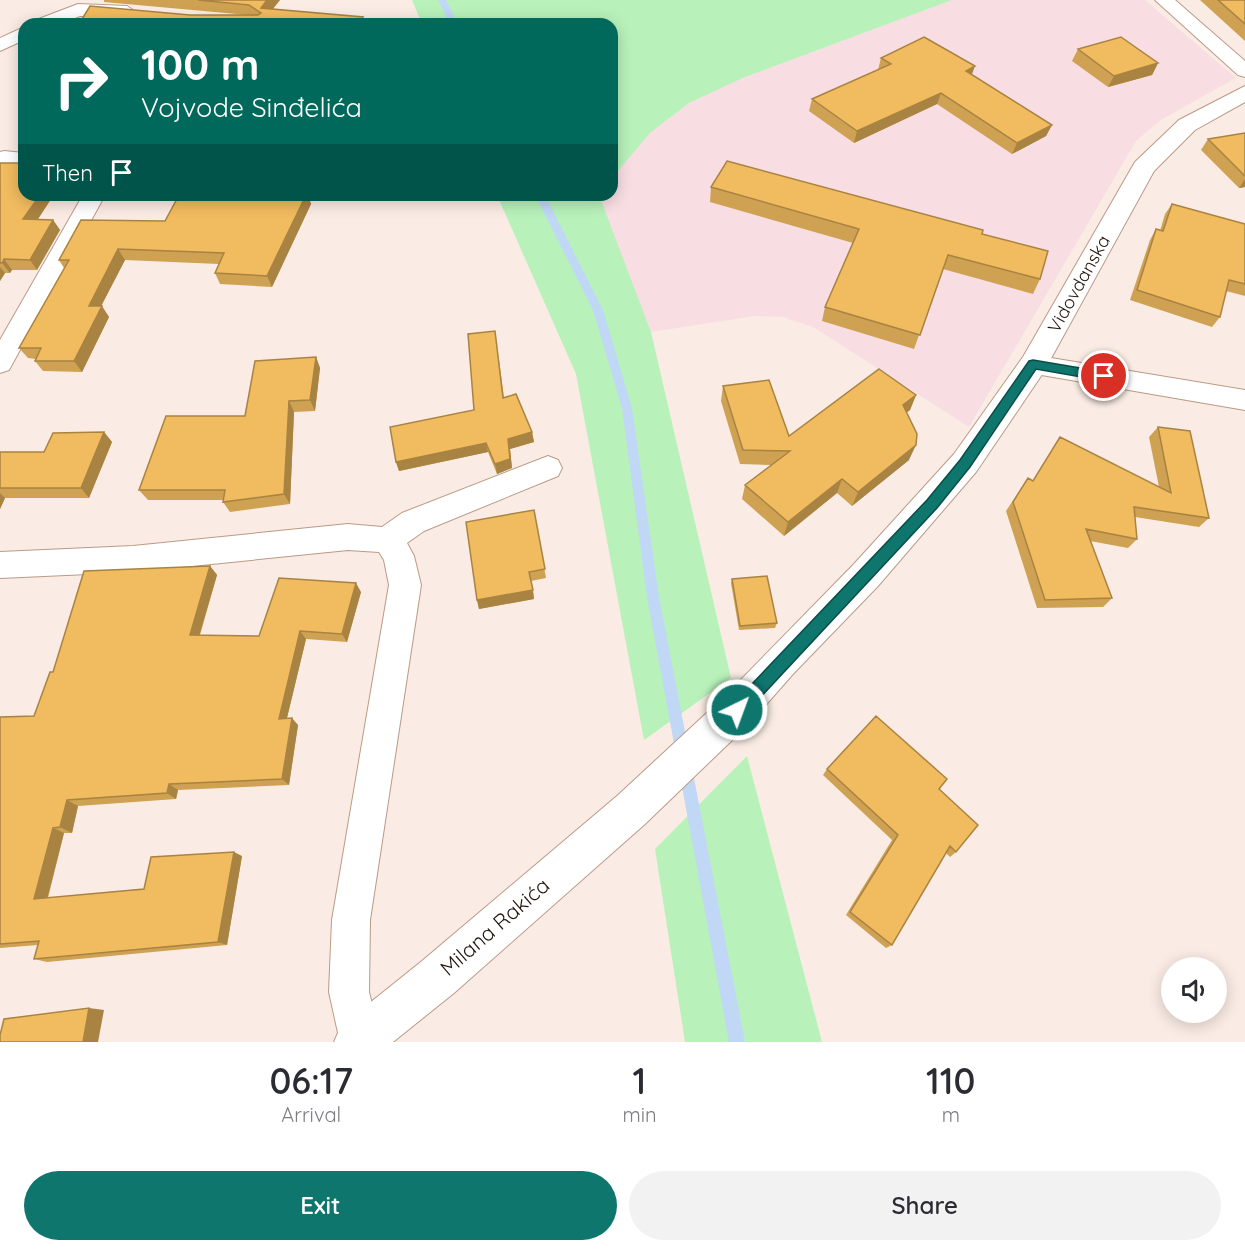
<!DOCTYPE html>
<html lang="en">
<head>
<meta charset="utf-8">
<style>
	:root { --surface:#fff; --page:#f2f2f3; --text:#2b2b33; --muted:#7c7c81; --accent:#0f766e }
	body { margin:0; font-family:Quicksand,sans-serif; background:var(--page); color:var(--text); height:100vh; display:flex; flex-direction:column; font-size:22px; white-space:nowrap }
	* { box-sizing:border-box; margin:0 }
	p { font-size:20px; color:var(--muted) }
	.icon { flex:none; width:33px; height:33px; fill:none; stroke:currentColor; stroke-width:2; stroke-linecap:round; stroke-linejoin:round }
	.map { position:relative; height:1042px; overflow:hidden }
	.details { display:flex; flex-direction:column; background:var(--surface); flex:1 }
	.details>* { flex:none }
	.banner { position:absolute; left:18px; top:18px; width:600px; height:183px; border-radius:18px; box-shadow:0 3px 15px #0003; background:#00695c; color:#fff; overflow:hidden }
	.fabs { position:absolute; left:1161px; top:957px; display:grid; gap:12px }
	.fabs a { display:grid; place-items:center; width:66px; height:66px; border-radius:50%; background:var(--surface); box-shadow:0 3px 15px #0003; font-size:30px }
	.pin { position:absolute; display:grid; place-items:center; width:51px; height:51px; color:#fff; margin:-26px; border:3px solid #fff; border-radius:50%; box-shadow:0 2px 6px #0007 }
	.me { position:absolute; width:66px; margin:-33px; rotate:42deg; stroke-linejoin:round; filter:drop-shadow(0 0 4px #0008) }
	.turn { display:flex; align-items:center; gap:21px; height:126px; padding:0 24px; font-size:27px }
	.turn .icon { width:78px; height:78px; stroke-width:2.5 }
	.turn b { display:block; font-size:42px; line-height:51px }
	.then { display:flex; align-items:center; height:57px; padding:0 24px; background:#0003; gap:12px; font-size:22px }
	.eta { display:flex; justify-content:space-evenly; align-items:center; height:102px; text-align:center }
	.eta b { font-size:36px; font-weight:600; line-height:42px }
	.primary-button { display:flex; gap:12px; margin-top:auto; padding:12px 24px }
	.primary-button a { flex:1; height:69px; border-radius:36px; background:var(--accent); color:#fff; font-size:24px; font-weight:600; line-height:69px; text-align:center }
	.primary-button a+a { background:var(--page); color:var(--text) }
	.map>svg:first-child { display:block }
	.commercial { fill:#f8dee3 }
	.green { fill:#b8f1ba }
	.lines { fill:none; stroke-linecap:round; stroke-linejoin:round }
	.stream { fill:#c0d7f6; fill-rule:evenodd }
	.minor-casing { stroke:#bb9a86; stroke-width:2 }
	.primary-casing { stroke:#bb9a86; stroke-width:2 }
	.minor { fill:#fff; fill-rule:evenodd }
	.primary { fill:#fff; fill-rule:evenodd }
	.wall { fill:#cfa152 }
	.shaded-wall { fill:#a98342 }
	.building { fill:#f1bb5f; stroke:#a98342; stroke-width:1.5 }
	.route { fill:#0f766e; stroke:#0a4d48; stroke-width:1.5 }
	.labels { text-anchor:middle; stroke-width:4.5; stroke-linejoin:round; paint-order:stroke }
	.street-label { font-size:18px; fill:#20140c; stroke:#fff }
	.near-street-label { font-size:21px; fill:#20140c; stroke:#fff }
</style>
</head>
<body>
<div class="map">
<svg width="1245" height="1042" viewBox="0 0 1245 1042">
	<rect width="100%" height="100%" fill="#faece4"/>
	<path class="commercial" d="M 952,0 L 1145,0 L 1236,78 L 1161,120 L 1136,141 L 969,427 L 813,327 L 782,317 L 755,316 L 651,332 L 598,197 L 612,195 L 612,178 L 650,133 L 689,103 L 745,77 Z"/>
	<path class="green" d="M 412,0 L 952,0 L 745,77 L 689,103 L 650,133 L 612,178 L 612,24 L 422,24 Z
		M 497,195 L 599,195 L 651,332 L 731,678 L 644,740 L 576,374 Z
		M 747,756 L 822,1042 L 685,1042 L 655,849 Z"/>
	<g class="lines">
		<path class="stream" d="M 438,0 L 446,0 L 458,24 L 450,24 Z
			M 535,195 L 545,195 L 603,310 L 632,408 L 659,597 L 745,1042 L 729,1042 L 647,597 L 622,408 L 593,310 Z"/>
		<g class="minor-casing">
			<path id="minor" d="M 1155,0 L 1175,0 L 1245,61 L 1245,77 L 1238,75 Z
				M 78,4 L 127,6 L 136,12 L 127,18 L 80,16 L 60,24 L 34,24 L 36,20 Z
				M 24,27 L 24,40 L 0,51 L 0,38 Z
				M 4,151 L 24,153 L 24,167 L 0,164 L 0,152 Z
				M 83,195 L 105,195 L 9,370 L 0,373 L 0,340 Z
				M 1033,355 L 1245,390 L 1245,410 L 1024,372 L 1020,365 L 1024,358 Z
				M 548,456 L 558,460 L 562,468 L 558,476 L 424,531 L 407,543 L 414,556 L 421,585 L 370,920 L 369,992 L 381,1040 L 340,1042 L 329,992 L 332,920 L 389,585 L 384,560 L 379,552 L 348,550 L 133,572 L 0,578 L 0,552 L 133,546 L 348,524 L 382,527 L 402,513 Z"/>
		</g>
		<g class="primary-casing">
			<path id="primary" d="M 1245,86 L 1245,102 L 1195,130 L 1154,171 L 1043,373 L 976,472 L 878,586 L 793,674 L 750,723 L 645,824 L 454,993 L 393,1042 L 334,1042 L 341,1026 L 422,961 L 617,796 L 724,697 L 854,564 L 954,454 L 1023,357 L 1135,162 L 1179,120 Z"/>
		</g>
		<use href="#minor" class="minor"/>
		<use href="#primary" class="primary"/>
	</g>
	<path class="wall" d="M 104,0 L 280,0 L 273,9 L 364,24 L 190,15 L 248,15 L 104,2 Z
		M 1200,0 L 1245,0 L 1245,41 Z
		M 1078,49 L 1158,63 L 1152,75 L 1108,87 L 1072,61 Z
		M 881,58 L 972,75 L 1052,125 L 1046,136 L 1012,154 L 937,104 L 854,143 L 809,111 L 812,99 L 878,70 Z
		M 1245,133 L 1245,187 L 1239,188 L 1201,150 L 1208,139 Z
		M 0,163 L 24,195 L 52,195 L 53,196 L 37,220 L 53,220 L 60,230 L 37,270 L 12,270 L 10,273 L 5,273 L 0,281 Z
		M 711,187 L 1040,279 L 1033,294 L 943,269 L 914,349 L 822,321 L 825,307 L 853,243 L 710,202 Z
		M 179,195 L 308,195 L 311,204 L 272,287 L 220,284 L 215,273 L 219,264 L 125,260 L 101,306 L 109,317 L 82,372 L 43,371 L 35,361 L 36,359 L 28,358 L 19,348 L 64,268 L 59,260 L 165,221 Z
		M 1172,204 L 1245,224 L 1245,296 L 1226,291 L 1220,317 L 1212,327 L 1130,300 L 1150,240 L 1156,229 L 1160,231 L 1165,214 Z
		M 495,331 L 504,397 L 532,432 L 534,442 L 510,449 L 512,468 L 497,474 L 488,452 L 399,471 L 396,462 L 474,410 Z
		M 316,357 L 320,368 L 315,411 L 294,412 L 290,504 L 230,512 L 223,502 L 224,500 L 148,500 L 139,490 L 245,416 Z
		M 723,386 L 789,436 L 916,395 L 910,410 L 906,413 L 909,460 L 852,506 L 837,493 L 784,536 L 742,499 L 745,485 L 771,465 L 740,464 L 721,401 Z
		M 1158,427 L 1209,518 L 1199,527 L 1135,517 L 1137,539 L 1128,548 L 1090,541 L 1112,598 L 1103,607 L 1037,608 L 1006,511 L 1028,478 L 1032,481 L 1159,487 L 1149,437 Z
		M 104,432 L 112,442 L 89,498 L 5,498 L 0,509 L 0,452 L 44,452 Z
		M 534,510 L 546,578 L 531,581 L 534,599 L 479,609 L 477,600 Z
		M 210,566 L 217,575 L 200,635 L 259,636 L 361,592 L 347,642 L 306,639 L 287,718 L 298,725 L 289,785 L 178,790 L 176,799 L 78,806 L 72,833 L 64,833 L 48,898 L 144,889 L 242,856 L 227,945 L 47,962 L 34,959 L 38,945 L 0,948 L 0,717 L 34,716 L 53,672 Z
		M 732,579 L 777,623 L 775,628 L 739,630 L 731,583 Z
		M 827,769 L 939,789 L 956,852 L 950,857 L 946,853 L 892,945 L 886,948 L 846,915 L 892,840 L 823,775 Z"/>
	<path class="shaded-wall" d="M 267,0 L 280,0 L 265,18 L 261,8 Z
		M 363,17 L 364,24 L 358,24 Z
		M 1158,63 L 1152,75 L 1108,87 L 1114,76 Z
		M 975,66 L 971,77 L 966,71 Z
		M 941,93 L 937,104 L 854,143 L 857,131 Z
		M 1052,125 L 1046,136 L 1012,154 L 1017,143 Z
		M 1245,179 L 1245,187 L 1239,188 Z
		M 40,195 L 52,195 L 53,196 L 31,230 L 23,219 Z
		M 306,195 L 308,195 L 311,204 L 272,287 L 267,276 Z
		M 53,220 L 60,230 L 37,270 L 30,260 Z
		M 118,249 L 125,260 L 96,316 L 89,306 Z
		M 4,259 L 12,270 L 10,273 L 2,263 Z
		M 0,267 L 5,273 L 0,281 Z
		M 102,306 L 109,317 L 82,372 L 74,361 Z
		M 316,357 L 320,368 L 315,411 L 310,400 Z
		M 916,395 L 910,410 L 897,420 L 903,405 Z
		M 289,401 L 294,412 L 290,504 L 284,494 Z
		M 104,432 L 112,442 L 89,498 L 81,488 Z
		M 532,432 L 534,442 L 510,449 L 512,468 L 497,474 L 495,464 L 508,439 Z
		M 486,443 L 488,452 L 399,471 L 396,462 Z
		M 916,445 L 909,460 L 852,506 L 858,492 Z
		M 842,479 L 837,493 L 784,536 L 788,522 Z
		M 0,493 L 5,498 L 0,509 Z
		M 210,566 L 217,575 L 197,643 L 190,635 Z
		M 356,583 L 361,592 L 347,642 L 342,634 Z
		M 533,590 L 534,599 L 479,609 L 477,600 Z
		M 300,631 L 306,639 L 285,726 L 279,719 Z
		M 292,718 L 298,725 L 289,785 L 282,779 Z
		M 169,784 L 178,790 L 176,799 L 167,793 Z
		M 67,800 L 78,806 L 72,833 L 60,827 Z
		M 53,828 L 64,833 L 46,903 L 34,899 Z
		M 234,852 L 242,856 L 227,945 L 218,942 Z
		M 89,1008 L 104,1010 L 98,1042 L 83,1042 Z"/>
	<path class="building" d="M 198,0 L 267,0 L 261,8 L 363,17 L 358,24 L 79,24 L 90,6 L 190,15 L 258,15 L 261,13 L 249,5 Z
		M 1218,0 L 1245,0 L 1245,24 Z
		M 924,37 L 975,66 L 966,71 L 1052,125 L 1017,143 L 941,93 L 857,131 L 812,99 L 891,64 L 881,58 Z
		M 1121,37 L 1158,63 L 1114,76 L 1078,49 Z
		M 1245,133 L 1245,176 L 1208,139 Z
		M 727,161 L 983,230 L 982,234 L 1048,251 L 1040,279 L 948,255 L 920,335 L 825,307 L 859,229 L 711,187 Z
		M 0,163 L 24,163 L 24,195 L 40,195 L 23,219 L 53,220 L 30,260 L 4,259 L 2,263 L 0,263 Z
		M 179,195 L 306,195 L 267,276 L 215,273 L 224,253 L 118,249 L 89,306 L 102,306 L 74,361 L 35,361 L 41,348 L 19,348 L 69,260 L 59,260 L 81,220 L 165,221 Z
		M 1172,204 L 1245,224 L 1245,284 L 1229,280 L 1220,317 L 1137,290 L 1156,229 L 1163,231 Z
		M 495,331 L 503,398 L 516,394 L 532,432 L 508,439 L 510,459 L 495,464 L 486,443 L 396,462 L 390,427 L 474,410 L 468,334 Z
		M 316,357 L 310,400 L 289,401 L 284,494 L 223,502 L 225,490 L 139,490 L 166,416 L 245,416 L 255,361 Z
		M 879,369 L 916,395 L 903,405 L 917,434 L 916,445 L 858,492 L 842,479 L 788,522 L 745,485 L 790,451 L 743,450 L 723,386 L 769,380 L 789,436 Z
		M 1158,427 L 1190,431 L 1209,518 L 1134,507 L 1137,539 L 1086,529 L 1112,598 L 1045,600 L 1013,502 L 1028,478 L 1033,481 L 1060,437 L 1171,493 Z
		M 104,432 L 81,488 L 0,488 L 0,452 L 44,452 L 53,433 Z
		M 534,510 L 545,569 L 529,572 L 533,590 L 477,600 L 466,522 Z
		M 210,566 L 190,635 L 259,636 L 279,578 L 356,583 L 342,634 L 300,631 L 279,719 L 292,718 L 282,779 L 169,784 L 167,793 L 67,800 L 60,827 L 53,828 L 34,899 L 144,889 L 151,857 L 234,852 L 218,942 L 34,959 L 39,941 L 0,944 L 0,717 L 34,716 L 50,672 L 53,672 L 84,571 Z
		M 767,576 L 777,623 L 740,626 L 732,579 Z
		M 876,716 L 947,779 L 939,789 L 978,825 L 956,852 L 950,846 L 892,945 L 850,912 L 898,835 L 827,769 Z
		M 89,1008 L 83,1042 L 0,1042 L 0,1035 L 4,1019 Z"/>
	<path class="route" d="M 1033,360 L 1104,372 L 1110,376 L 1104,381 L 1036,369 L 970,467 L 937,508 L 743,716 L 737,718 L 732,716 L 729,710 L 732,705 L 927,500 L 960,460 L 1029,361 Z"/>
	<g class="labels">
		<g class="street-label">
			<text transform="translate(1079 284) rotate(-61)" y="6">Vidovdanska</text>
		</g>
		<g class="near-street-label">
			<text transform="translate(495 927) rotate(-41)" y="7">Milana Rakića</text>
		</g>
	</g>
</svg>
<div class="fabs">
<a><svg class="icon" aria-label="sound" viewBox="0 0 24 24"><path d="M4 9h4l5-4v14l-5-4H4zM17 9q2 3 0 6"/></svg></a>
</div>
<div class="pin" style="left:1104px;top:376px;background:#d93025"><svg class="icon" aria-label="arrive" viewBox="0 0 24 24"><path d="M6 21V4h12l-3 4 3 4H6"/></svg></div>
<svg class="me" style="left:737px;top:710px" viewBox="-20 -20 40 40"><circle r="17" fill="#0f766e" stroke="#fff" stroke-width="3"/><path d="M0-11L8 9 0 5-8 9z" fill="#fff"/></svg>
<div class="banner">
<div class="turn"><svg class="icon" aria-label="right" viewBox="0 0 24 24"><path d="M7 20v-9h11M14 6l5 5-5 5"/></svg><div><b>100 m</b>Vojvode Sinđelića</div></div>
<div class="then">Then<svg class="icon" aria-label="arrive" viewBox="0 0 24 24"><path d="M6 21V4h12l-3 4 3 4H6"/></svg></div>
</div>
</div>
<section class="details">
<div class="eta">
<div><b>06:17</b><p>Arrival</p></div>
<div><b>1</b><p>min</p></div>
<div><b>110</b><p>m</p></div>
</div>
<div class="primary-button"><a>Exit</a><a>Share</a></div>
</section>
</body>
</html>
